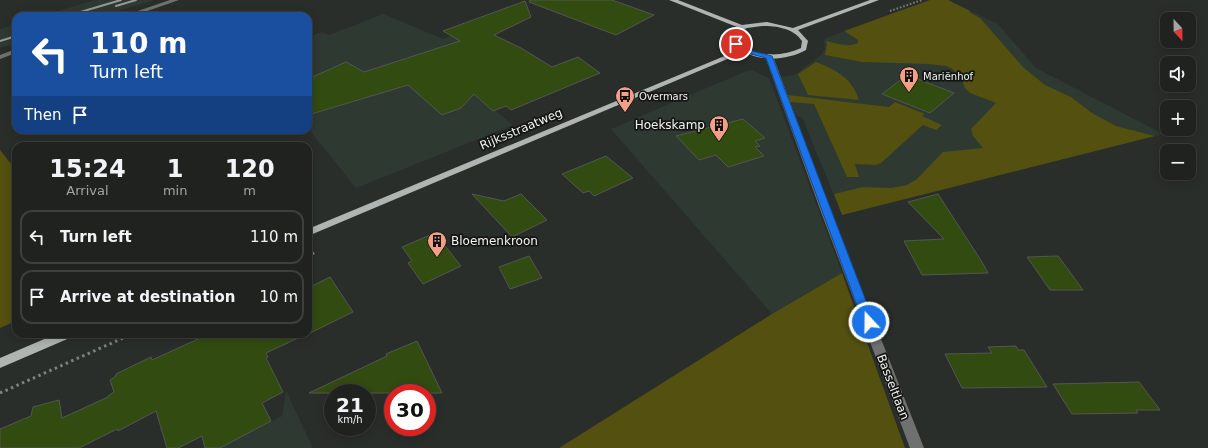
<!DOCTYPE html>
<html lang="en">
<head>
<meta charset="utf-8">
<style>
	:root { --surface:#202220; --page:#282a29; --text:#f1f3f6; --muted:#a2a4a5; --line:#3d3f3e }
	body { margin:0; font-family:"DejaVu Sans",sans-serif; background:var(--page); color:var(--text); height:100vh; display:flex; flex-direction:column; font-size:15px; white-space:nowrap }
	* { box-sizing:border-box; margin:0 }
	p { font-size:13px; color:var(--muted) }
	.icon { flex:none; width:22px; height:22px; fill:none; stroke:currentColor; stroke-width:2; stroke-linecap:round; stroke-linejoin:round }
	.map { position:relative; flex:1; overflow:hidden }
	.sheet { position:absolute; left:12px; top:142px; width:300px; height:196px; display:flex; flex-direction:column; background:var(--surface); border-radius:12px; box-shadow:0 2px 10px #0003,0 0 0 1px var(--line) }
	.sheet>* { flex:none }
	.top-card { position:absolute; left:12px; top:12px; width:300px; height:122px; border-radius:12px; box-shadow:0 2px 10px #0003,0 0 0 1px var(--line); background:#1a4fa0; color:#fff; overflow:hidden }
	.needle { width:26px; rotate:158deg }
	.tools { position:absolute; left:1160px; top:12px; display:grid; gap:8px }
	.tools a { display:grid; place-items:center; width:36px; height:36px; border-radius:8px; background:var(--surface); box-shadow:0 2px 10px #0003,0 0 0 1px var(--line); font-size:20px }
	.speed { position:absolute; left:324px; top:384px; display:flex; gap:8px; font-size:20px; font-weight:700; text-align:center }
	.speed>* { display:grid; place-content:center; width:52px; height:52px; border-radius:50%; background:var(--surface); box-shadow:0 2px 10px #0003,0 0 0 1px var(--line); line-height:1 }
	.speed small { font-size:10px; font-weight:400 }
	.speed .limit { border:6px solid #d22; background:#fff; color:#111 }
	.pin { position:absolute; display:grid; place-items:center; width:34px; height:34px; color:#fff; margin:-17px; border:2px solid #fff; border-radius:50%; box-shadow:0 1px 4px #0007 }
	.me { position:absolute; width:44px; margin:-22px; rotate:339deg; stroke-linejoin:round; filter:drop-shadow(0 0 3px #0008) }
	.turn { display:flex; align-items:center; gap:14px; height:84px; padding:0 12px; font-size:18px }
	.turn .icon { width:52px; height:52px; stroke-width:2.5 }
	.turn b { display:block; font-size:28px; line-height:34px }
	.then { display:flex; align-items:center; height:38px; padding:0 12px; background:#0003; gap:8px; font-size:15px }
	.eta { display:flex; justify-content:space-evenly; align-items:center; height:68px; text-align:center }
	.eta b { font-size:24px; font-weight:600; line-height:28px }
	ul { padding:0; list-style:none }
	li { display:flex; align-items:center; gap:12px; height:54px; margin:0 8px 6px; padding:0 4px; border:2px solid var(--line); border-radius:12px }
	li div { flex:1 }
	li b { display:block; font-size:15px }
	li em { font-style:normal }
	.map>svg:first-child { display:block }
	.built { fill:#2e3931 }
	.green { fill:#535010 }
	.building { fill:#324b11; stroke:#535651 }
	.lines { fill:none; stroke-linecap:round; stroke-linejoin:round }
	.path-far2 { stroke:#7e827f; stroke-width:2; stroke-dasharray:1.5 2; stroke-linecap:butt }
	.path-far1 { stroke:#7e827f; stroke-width:2.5; stroke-dasharray:2 3; stroke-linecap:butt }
	.path { stroke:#7e827f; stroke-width:3; stroke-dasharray:2.5 3.5; stroke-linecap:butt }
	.minor { fill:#6e7170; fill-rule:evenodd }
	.major { fill:#afb5b3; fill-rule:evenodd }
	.rail { stroke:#959996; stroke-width:2 }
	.route { fill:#1a73e8; stroke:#114b97 }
	.labels { text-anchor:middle; stroke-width:3.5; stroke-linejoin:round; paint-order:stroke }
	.far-poi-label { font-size:10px; fill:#f2f5f2; stroke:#141614; text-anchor:start }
	.poi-label { font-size:12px; fill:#f2f5f2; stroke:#141614; text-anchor:end }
	.street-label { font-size:12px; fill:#f2f5f2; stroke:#141614 }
</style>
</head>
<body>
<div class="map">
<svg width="1208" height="448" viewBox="0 0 1208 448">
	<rect width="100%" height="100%" fill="#2a2e2b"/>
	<path class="built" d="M 95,0 L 155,0 L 103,16 L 42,16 Z
		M 930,0 L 948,0 L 998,24 L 1036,68 L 1163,134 L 842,215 L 802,117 L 796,116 L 781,77 L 794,75 L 820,56 L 825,49 L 824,41 L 826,38 Z
		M 383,14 L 443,39 L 466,30 L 455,79 L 513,125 L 356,188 L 308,128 L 308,37 L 322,32 L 329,35 Z
		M 16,24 L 16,43 L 0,48 L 0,29 Z
		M 752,70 L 769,78 L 842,273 L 772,314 L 611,129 L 685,97 L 747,71 Z
		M 286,391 L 313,448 L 219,448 L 282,416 Z"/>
	<path class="green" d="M 930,0 L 948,0 L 970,11 L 969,12 L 980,18 L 1023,67 L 1045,85 L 1071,97 L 1092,113 L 1116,126 L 1155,136 L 842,215 L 834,194 L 863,187 L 891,188 L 907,185 L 917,179 L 943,152 L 983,148 L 973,136 L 971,129 L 996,103 L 970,93 L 965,88 L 961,77 L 951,68 L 946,66 L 928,64 L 862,62 L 825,55 L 827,45 L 826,41 C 836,43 848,48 858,43 L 858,40 L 844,31 Z
		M 816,62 C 835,69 853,79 859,100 L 808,95 L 798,74 Z
		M 788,95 L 889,107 L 895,102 L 925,114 L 922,116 L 942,125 L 936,130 L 923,125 L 881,163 L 876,165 L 855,164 L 859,177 L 847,177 L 814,104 L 790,102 Z
		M 0,150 L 16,170 L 16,321 L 0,328 Z
		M 842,273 L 905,448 L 559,448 L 772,314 Z"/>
	<path class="building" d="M 530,0 L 612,0 L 654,15 L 616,35 L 529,2 Z
		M 525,1 L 531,17 L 494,35 L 521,48 L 552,67 L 578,57 L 600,73 L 511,110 L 506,106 L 493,111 L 474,94 L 461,108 L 442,115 L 408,85 L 308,115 L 308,79 L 346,62 L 364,72 L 460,41 L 443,31 Z
		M 907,75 L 954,93 L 930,113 L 882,94 Z
		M 743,119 L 765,138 L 755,141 L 760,146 L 755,147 L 764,156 L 728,167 L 716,155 L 699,160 L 676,136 Z
		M 606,156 L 633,178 L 594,196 L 589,191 L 583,193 L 562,174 Z
		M 472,194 L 504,201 L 521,194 L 547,220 L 512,237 Z
		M 938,194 L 982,262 L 988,273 L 922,275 L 904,241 L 944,239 L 908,202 Z
		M 435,233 L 461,266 L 423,284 L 408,263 L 412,261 L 402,247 Z
		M 529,256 L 542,278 L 510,289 L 499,267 Z
		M 1058,256 L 1059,257 L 1083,290 L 1050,290 L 1027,257 Z
		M 330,277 L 353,312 L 308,334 L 308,288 Z
		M 209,334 L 307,334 L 266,353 L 268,357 L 266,358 L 283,392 L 262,403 L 271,421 L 220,448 L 205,448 L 202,436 L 178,448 L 167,448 L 156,411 L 118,431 L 117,429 L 79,448 L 0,448 L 0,429 L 31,416 L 33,407 L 59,400 L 62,418 L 108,397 L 108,396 L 114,392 L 110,380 L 116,376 L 116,374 L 151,357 L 152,360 Z
		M 417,341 L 442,393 L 309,393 L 387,356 L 386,354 Z
		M 1016,346 L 1018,350 L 1024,350 L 1047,387 L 962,388 L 945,354 L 992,353 L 988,347 Z
		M 1139,382 L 1160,410 L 1136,410 L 1138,413 L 1072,414 L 1053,384 Z"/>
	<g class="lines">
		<path class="path-far2" d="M 890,11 L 922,0"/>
		<path class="path-far1" d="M 308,256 L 316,252"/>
		<path class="path" d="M 0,393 L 132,334"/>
		<path class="minor" d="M 170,0 L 179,0 L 133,16 L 123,16 Z
			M 16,49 L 16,53 L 0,59 L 0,55 Z
			M 766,54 L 772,54 L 773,56 L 831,212 L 924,448 L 910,448 L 821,212 L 765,56 Z"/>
		<path class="major" d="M 669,0 L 678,0 L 742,25 L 767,22 L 793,28 L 870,0 L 879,0 L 798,30 L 808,41 L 806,50 C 787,60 764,62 744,52 L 308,236 L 308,229 L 739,50 L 731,41 L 730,35 L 737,27 ZM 762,26 C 777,26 793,28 802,41 L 801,48 C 780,58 754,57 737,41 L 737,35 L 739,32 L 747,28 Z
			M 56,334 L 74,334 L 72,337 L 0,368 L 0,358 Z"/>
		<path class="rail" d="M 116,6 L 136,0
			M 67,16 L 121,0
			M 0,41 L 16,36"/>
	</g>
	<path class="route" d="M 734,43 L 739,43 L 752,51 L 772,56 L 874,322 L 872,325 L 869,326 L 865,325 L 863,322 L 766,58 L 747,53 L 734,45 Z"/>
	<defs>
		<g id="building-pin" transform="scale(1)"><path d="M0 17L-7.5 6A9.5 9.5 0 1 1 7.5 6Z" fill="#f39f85" stroke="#141614"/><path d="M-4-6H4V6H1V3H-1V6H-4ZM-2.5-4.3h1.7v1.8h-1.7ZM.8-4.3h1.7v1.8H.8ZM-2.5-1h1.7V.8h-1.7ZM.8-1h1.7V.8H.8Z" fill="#111"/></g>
		<g id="bus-pin" transform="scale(1)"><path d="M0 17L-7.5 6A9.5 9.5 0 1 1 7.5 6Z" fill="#f39f85" stroke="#141614"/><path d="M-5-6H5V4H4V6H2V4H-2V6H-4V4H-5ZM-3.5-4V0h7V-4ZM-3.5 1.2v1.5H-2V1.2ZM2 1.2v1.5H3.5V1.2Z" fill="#111"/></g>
	</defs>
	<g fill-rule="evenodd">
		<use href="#building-pin" x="909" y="76"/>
		<use href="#bus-pin" x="625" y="96"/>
		<use href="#building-pin" x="719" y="125"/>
		<use href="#building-pin" x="437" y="241"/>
	</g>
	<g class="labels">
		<g class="far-poi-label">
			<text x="923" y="80">Mariënhof</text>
			<text x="639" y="100">Overmars</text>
		</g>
		<g class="poi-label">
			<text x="705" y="129">Hoekskamp</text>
			<text x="451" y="245" text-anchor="start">Bloemenkroon</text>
		</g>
		<g class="street-label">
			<text transform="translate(521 129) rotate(-23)" y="4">Rijksstraatweg</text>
			<text transform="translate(893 387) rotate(69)" y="4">Basseltlaan</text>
		</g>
	</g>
</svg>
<div class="tools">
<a><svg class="needle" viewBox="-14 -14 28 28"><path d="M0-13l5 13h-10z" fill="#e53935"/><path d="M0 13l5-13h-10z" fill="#a2a4a5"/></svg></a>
<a><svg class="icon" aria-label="sound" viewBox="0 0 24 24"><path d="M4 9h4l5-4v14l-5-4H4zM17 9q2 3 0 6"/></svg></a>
<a>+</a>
<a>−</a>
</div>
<div class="speed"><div>21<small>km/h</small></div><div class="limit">30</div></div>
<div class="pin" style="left:736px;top:44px;background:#d93025"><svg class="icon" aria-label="arrive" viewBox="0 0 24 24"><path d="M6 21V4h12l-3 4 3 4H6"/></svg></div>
<svg class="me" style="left:869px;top:322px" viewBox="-20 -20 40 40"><circle r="17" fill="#1a73e8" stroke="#fff" stroke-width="3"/><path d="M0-11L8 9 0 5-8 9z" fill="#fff"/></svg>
<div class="top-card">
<div class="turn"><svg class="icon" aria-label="left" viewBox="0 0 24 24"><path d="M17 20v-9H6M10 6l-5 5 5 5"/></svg><div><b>110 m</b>Turn left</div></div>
<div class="then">Then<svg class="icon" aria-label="arrive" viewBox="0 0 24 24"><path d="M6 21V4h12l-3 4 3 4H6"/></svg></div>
</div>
<section class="sheet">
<div class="eta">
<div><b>15:24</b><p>Arrival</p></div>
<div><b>1</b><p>min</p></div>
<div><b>120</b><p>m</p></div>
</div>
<ul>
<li><svg class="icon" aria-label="left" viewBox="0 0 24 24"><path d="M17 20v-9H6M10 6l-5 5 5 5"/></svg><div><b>Turn left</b></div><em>110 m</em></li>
<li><svg class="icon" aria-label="arrive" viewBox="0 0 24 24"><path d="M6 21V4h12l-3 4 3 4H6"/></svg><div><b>Arrive at destination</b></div><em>10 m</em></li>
</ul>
</section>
</div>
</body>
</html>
